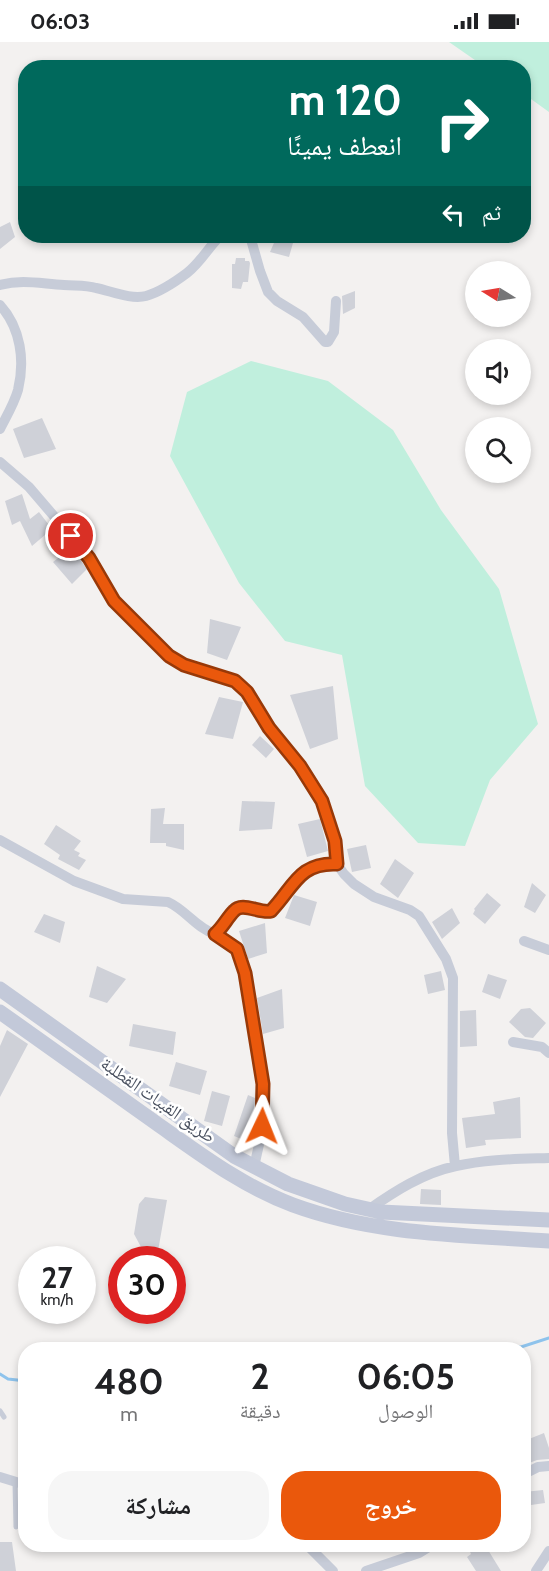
<!DOCTYPE html>
<html lang="ar">
<head>
<meta charset="utf-8">
<style>
	:root { --surface:#fff; --page:#f6f6f6; --text:#202124; --muted:#757577; --accent:#ea580c }
	body { margin:0; font-family:Cabin,"Noto Naskh Arabic",sans-serif; background:var(--page); color:var(--text); direction:rtl; height:100vh; display:flex; flex-direction:column; font-size:22px; white-space:nowrap }
	* { box-sizing:border-box; margin:0 }
	p { font-size:20px; color:var(--muted) }
	.icon { flex:none; width:33px; height:33px; fill:none; stroke:currentColor; stroke-width:2; stroke-linecap:round; stroke-linejoin:round }
	.map { position:relative; flex:1; overflow:hidden; direction:ltr }
	.drawer { position:absolute; left:18px; top:1300px; width:513px; height:210px; display:flex; flex-direction:column; background:var(--surface); border-radius:24px; box-shadow:0 3px 9px #0003; direction:rtl }
	.drawer>* { flex:none }
	.banner { position:absolute; left:18px; top:18px; width:513px; height:183px; border-radius:24px; box-shadow:0 3px 9px #0003; direction:rtl; background:#00695c; color:#fff; overflow:hidden }
	.needle { width:39px; rotate:281deg }
	.controls { position:absolute; left:465px; top:219px; display:grid; gap:12px }
	.controls a { display:grid; place-items:center; width:66px; height:66px; border-radius:50%; background:var(--surface); box-shadow:0 3px 9px #0003; font-size:30px }
	.speed { position:absolute; left:18px; top:1204px; display:flex; gap:12px; font-size:30px; font-weight:700; text-align:center }
	.speed>* { display:grid; place-content:center; width:78px; height:78px; border-radius:50%; background:var(--surface); box-shadow:0 3px 9px #0003; line-height:1 }
	.speed small { font-size:15px; font-weight:400 }
	.speed .limit { border:9px solid #d22; background:#fff; color:#111 }
	.pin { position:absolute; display:grid; place-items:center; width:51px; height:51px; color:#fff; margin:-26px; border:3px solid #fff; border-radius:50%; box-shadow:0 2px 6px #0007 }
	.me { position:absolute; width:66px; margin:-33px; rotate:2deg; stroke-linejoin:round; filter:drop-shadow(0 0 4px #0008) }
	.turn { display:flex; align-items:center; gap:21px; height:126px; padding:0 30px; font-size:27px }
	.turn .icon { width:78px; height:78px; stroke-width:2.5 }
	.turn b { display:block; font-size:42px; line-height:51px }
	.then { display:flex; align-items:center; height:57px; padding:0 30px; background:#0003; gap:12px; font-size:22px }
	.eta { display:flex; justify-content:space-evenly; align-items:center; height:102px; text-align:center }
	.eta b { font-size:36px; font-weight:800; line-height:42px }
	.cta { display:flex; gap:12px; margin-top:auto; padding:12px 30px }
	.cta a { flex:1; height:69px; border-radius:24px; background:var(--accent); color:#fff; font-size:24px; font-weight:800; line-height:69px; text-align:center }
	.cta a+a { background:var(--page); color:var(--text) }
	.status { display:flex; justify-content:space-between; align-items:center; height:42px; padding:0 30px; background:var(--surface); direction:ltr }
	.status svg { height:16px; fill:currentColor }
	.map>svg:first-child { display:block }
	.green { fill:#c0efdd }
	.lines { fill:none; stroke-linecap:round; stroke-linejoin:round }
	.stream { stroke:#8ec3ec; stroke-width:3 }
	.building { fill:#cfd1d8 }
	.service { stroke:#c7ccd8; stroke-width:5 }
	.minor { stroke:#c7ccd8; stroke-width:10 }
	.secondary { stroke:#c3c9d9; stroke-width:15 }
	.route-casing { stroke:#983908; stroke-width:15 }
	.route { stroke:#ea580c; stroke-width:10 }
	.labels { text-anchor:middle; stroke-width:5; stroke-linejoin:round; paint-order:stroke }
	.street-label { font-size:18px; fill:#484f5e; stroke:#fff }
</style>
</head>
<body>
<div class="status"><b>06:03</b><svg viewBox="0 0 49 12"><path d="M0 12V9h3v3zM5 12V6h3v6zM10 12V3h3v9zM15 12V0h3v12zM26 1h20v11H26zM47 4h2v5h-2z"/></svg></div>
<div class="map">
<svg width="549" height="1529" viewBox="0 0 549 1529">
	<rect width="100%" height="100%" fill="#f3f1f0"/>
	<path class="green" d="M 449,0 L 549,0 L 549,70 L 524,52 L 524,26 L 485,25 Z
		M 251,319 L 328,339 L 393,388 L 441,468 L 499,547 L 538,682 L 490,738 L 465,804 L 418,801 L 365,744 L 342,613 L 285,599 L 239,541 L 170,414 L 187,350 Z"/>
	<g class="lines">
		<path class="stream" d="M 466,1308 L 467,1304 L 521,1305 L 549,1296
			M 0,1332 L 8,1337 L 26,1339"/>
	</g>
	<path class="building" d="M 10,180 L 15,195 L 0,207 L 0,185 Z
		M 277,194 L 295,194 L 289,215 L 270,210 Z
		M 236,216 L 245,216 L 245,219 L 249,219 L 250,221 L 248,240 L 243,240 L 241,247 L 232,246 L 232,222 L 235,222 Z
		M 355,249 L 355,266 L 343,272 L 342,254 Z
		M 42,376 L 56,407 L 24,416 L 13,387 Z
		M 22,452 L 30,477 L 39,470 L 52,487 L 32,504 L 20,479 L 12,483 L 5,459 Z
		M 71,506 L 87,527 L 72,542 L 53,520 Z
		M 210,577 L 241,585 L 227,618 L 207,611 Z
		M 333,644 L 338,697 L 310,707 L 290,653 Z
		M 219,655 L 243,660 L 233,697 L 205,692 Z
		M 260,694 L 274,707 L 266,716 L 252,703 Z
		M 242,759 L 275,760 L 272,787 L 239,789 Z
		M 165,766 L 163,782 L 184,782 L 184,808 L 166,804 L 166,801 L 150,801 L 151,767 Z
		M 320,777 L 328,809 L 307,815 L 298,782 Z
		M 56,783 L 81,799 L 74,808 L 80,811 L 78,814 L 86,818 L 79,828 L 58,817 L 60,813 L 44,802 Z
		M 366,803 L 371,826 L 352,830 L 347,807 Z
		M 395,817 L 414,831 L 398,856 L 380,842 Z
		M 532,841 L 546,853 L 535,871 L 524,865 Z
		M 487,851 L 501,863 L 485,882 L 473,872 L 475,868 L 474,867 Z
		M 294,853 L 317,860 L 310,884 L 285,876 Z
		M 452,866 L 460,881 L 442,897 L 432,880 Z
		M 44,872 L 65,880 L 60,901 L 34,890 Z
		M 265,881 L 267,911 L 248,917 L 239,889 Z
		M 97,924 L 126,937 L 107,961 L 89,955 Z
		M 441,929 L 445,948 L 428,952 L 424,933 Z
		M 488,932 L 507,938 L 500,957 L 482,950 Z
		M 282,947 L 284,986 L 263,992 L 257,956 Z
		M 530,966 L 546,981 L 533,996 L 525,995 L 509,980 L 521,967 Z
		M 476,968 L 477,1004 L 460,1005 L 460,969 Z
		M 133,982 L 176,990 L 173,1013 L 129,1004 Z
		M 7,988 L 28,1002 L 0,1055 L 0,1004 Z
		M 176,1020 L 207,1029 L 200,1053 L 169,1044 Z
		M 212,1049 L 230,1054 L 222,1084 L 204,1079 Z
		M 248,1053 L 255,1056 L 251,1101 L 234,1094 Z
		M 520,1055 L 521,1096 L 485,1098 L 486,1103 L 466,1106 L 462,1076 L 495,1072 L 493,1060 Z
		M 421,1147 L 441,1148 L 441,1163 L 420,1162 Z
		M 145,1155 L 167,1158 L 158,1209 L 141,1205 L 134,1192 L 139,1162 Z
		M 544,1391 L 549,1406 L 549,1417 L 537,1418 L 524,1423 L 524,1399 Z
		M 543,1448 L 545,1461 L 524,1464 L 524,1450 Z
		M 0,1500 L 12,1500 L 16,1529 L 0,1529 Z
		M 467,1503 L 485,1503 L 501,1529 L 476,1529 L 467,1515 L 471,1512 Z"/>
	<g class="lines">
		<path class="service" d="M 0,1369 L 4,1375
			M 15,1440 L 16,1485"/>
		<path class="minor" d="M 250,194 L 260,229 L 268,250 L 277,259 L 303,275 L 325,300 L 328,300 L 334,290 L 336,259
			M 0,243 C 22,237 42,242 64,243 C 75,244 86,243 96,246 C 111,249 131,258 146,254 C 160,250 175,240 187,231 C 200,221 208,206 220,194
			M 0,263 C 21,286 25,319 18,348 C 14,362 6,375 0,387
			M 0,420 L 29,445 L 71,494 L 89,516 L 114,559 L 169,613 L 184,623 L 235,639 L 247,650 L 269,686 L 300,724 L 322,759 L 335,799 L 337,822 L 344,832 L 354,842 L 374,855 L 410,868 L 419,874 L 446,917 L 453,936 L 452,1091 L 455,1124
			M 0,798 L 74,839 L 123,857 L 168,860 C 186,868 196,886 215,892
			M 524,899 L 549,908
			M 513,1000 L 542,1005 L 549,1011
			M 254,1125 L 260,1098 L 263,1043 L 250,957 L 245,931 L 237,907 L 215,892 C 223,885 227,876 234,869 C 242,859 260,872 271,869 C 295,845 299,820 337,822
			M 368,1168 C 395,1149 423,1131 456,1124 C 486,1117 518,1117 549,1116
			M 524,1432 L 538,1425 L 549,1424
			M 0,1435 L 26,1443
			M 307,1503 L 333,1529
			M 366,1529 L 419,1511 L 432,1503
			M 536,1529 L 549,1509"/>
		<path class="secondary" d="M 0,947 L 234,1114 L 288,1142 L 345,1162 L 381,1170 L 549,1178
			M 0,970 C 52,1007 104,1044 156,1081 C 200,1112 242,1144 293,1163 C 375,1193 463,1193 549,1199"/>
	</g>
	<g class="lines">
		<g class="route-casing">
			<path id="route" d="M 71,494 L 89,516 L 114,559 L 169,614 L 184,623 L 235,639 L 247,650 L 269,686 L 300,724 L 322,759 L 335,799 L 337,822 C 299,820 294,845 271,869 C 260,872 242,859 234,869 C 227,876 223,885 215,892 L 237,907 L 245,931 L 263,1042 L 262,1084"/>
		</g>
		<use href="#route" class="route"/>
	</g>
	<g class="labels">
		<g class="street-label">
			<text transform="translate(158 1058) rotate(35)" y="6">طريق القبيات القطلبة</text>
		</g>
	</g>
</svg>
<div class="controls">
<a><svg class="needle" viewBox="-14 -14 28 28"><path d="M0-13l5 13h-10z" fill="#e53935"/><path d="M0 13l5-13h-10z" fill="#757577"/></svg></a>
<a><svg class="icon" aria-label="sound" viewBox="0 0 24 24"><path d="M4 9h4l5-4v14l-5-4H4zM17 9q2 3 0 6"/></svg></a>
<a><svg class="icon" aria-label="search" viewBox="0 0 24 24"><circle cx="10" cy="10" r="6"/><path d="M15 15l6 6"/></svg></a>
</div>
<div class="speed"><div>27<small>km/h</small></div><div class="limit">30</div></div>
<div class="pin" style="left:71px;top:494px;background:#d93025"><svg class="icon" aria-label="arrive" viewBox="0 0 24 24"><path d="M6 21V4h12l-3 4 3 4H6"/></svg></div>
<svg class="me" style="left:262px;top:1084px" viewBox="-20 -20 40 40"><path d="M0-17L14 15 0 8-14 15z" fill="#ea580c" stroke="#fff" stroke-width="4"/></svg>
<div class="banner">
<div class="turn"><svg class="icon" aria-label="right" viewBox="0 0 24 24"><path d="M7 20v-9h11M14 6l5 5-5 5"/></svg><div><b>120 m</b>انعطف يمينًا</div></div>
<div class="then">ثم<svg class="icon" aria-label="left" viewBox="0 0 24 24"><path d="M17 20v-9H6M10 6l-5 5 5 5"/></svg></div>
</div>
<section class="drawer">
<div class="eta">
<div><b>06:05</b><p>الوصول</p></div>
<div><b>2</b><p>دقيقة</p></div>
<div><b>480</b><p>m</p></div>
</div>
<div class="cta"><a>خروج</a><a>مشاركة</a></div>
</section>
</div>
</body>
</html>
